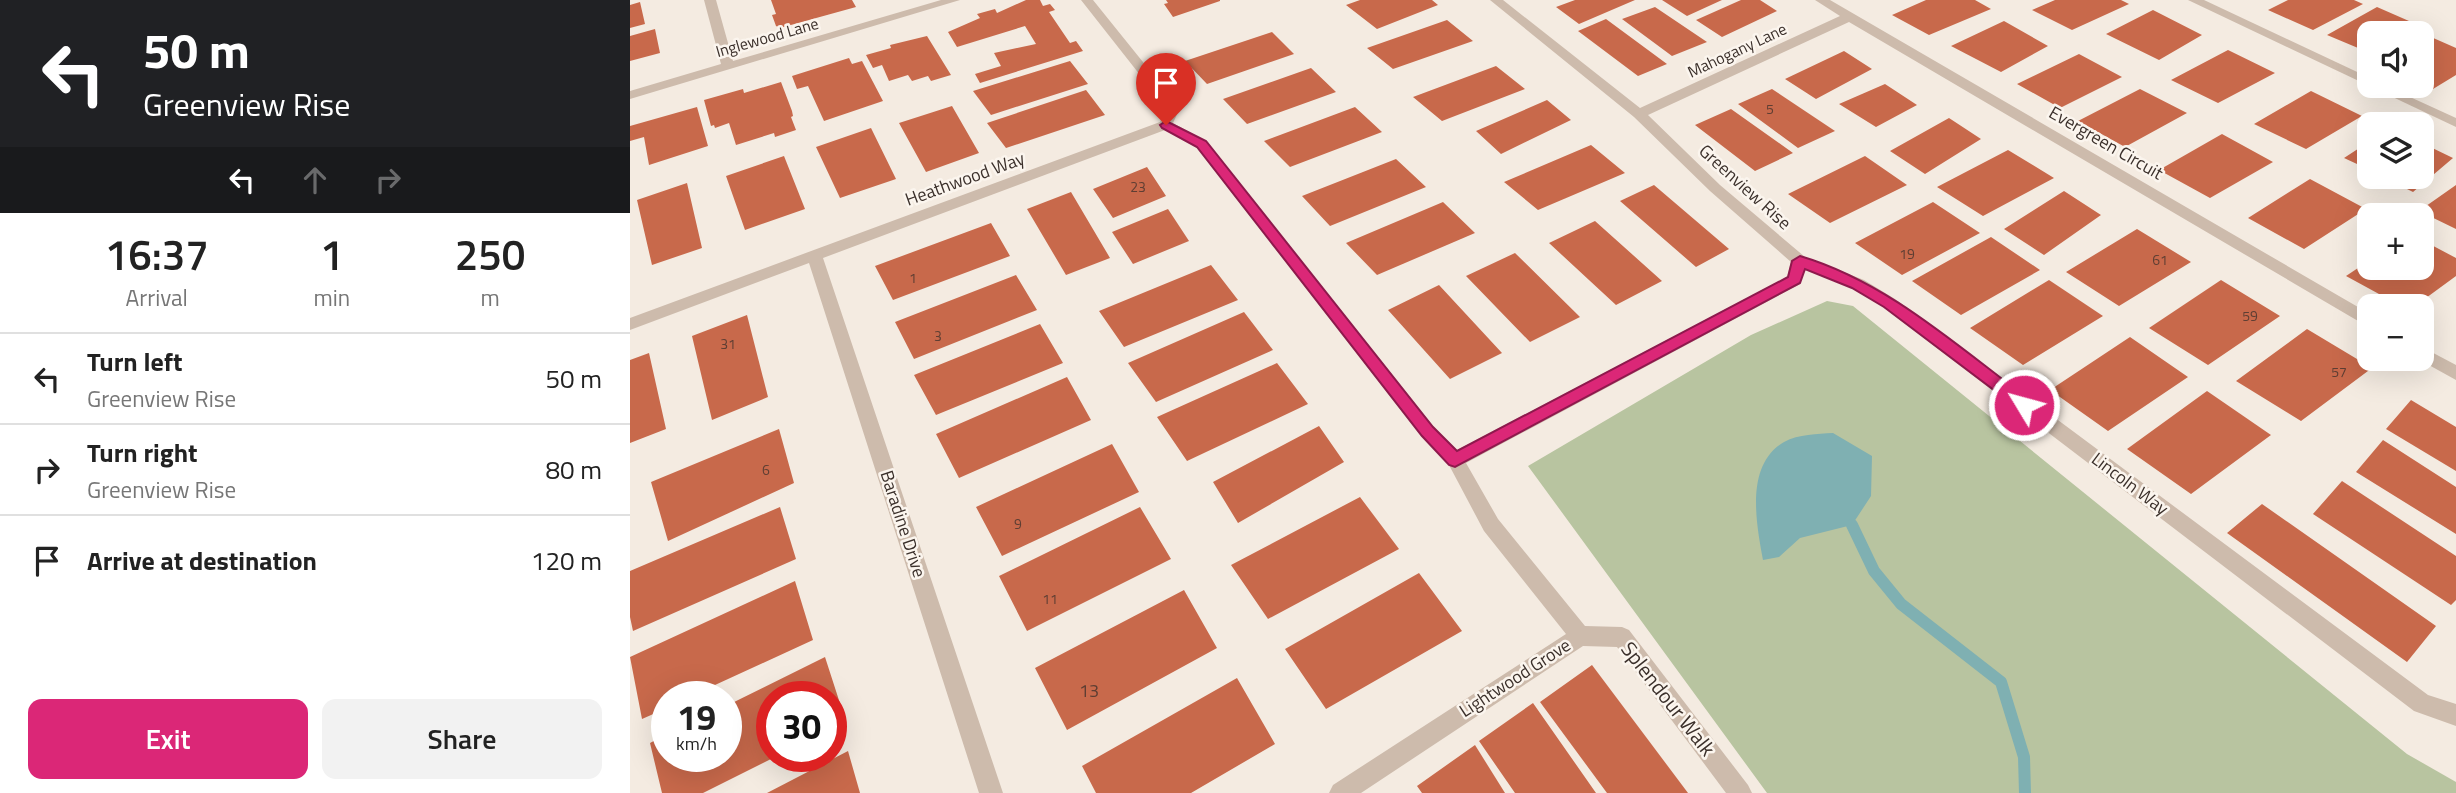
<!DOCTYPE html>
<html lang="en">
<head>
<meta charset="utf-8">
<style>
	:root { --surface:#fff; --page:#f2f2f2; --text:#222; --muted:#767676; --line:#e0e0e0; --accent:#db2777 }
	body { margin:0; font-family:"Titillium Web",sans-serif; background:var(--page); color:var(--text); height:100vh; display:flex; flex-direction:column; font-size:26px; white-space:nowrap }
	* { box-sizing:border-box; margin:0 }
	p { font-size:23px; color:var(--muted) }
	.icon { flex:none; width:38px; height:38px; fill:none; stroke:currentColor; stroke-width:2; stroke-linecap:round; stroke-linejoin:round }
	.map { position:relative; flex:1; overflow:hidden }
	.panel { display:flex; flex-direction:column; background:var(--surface); width:630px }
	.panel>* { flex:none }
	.hud { background:#202124; color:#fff; overflow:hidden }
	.tools { position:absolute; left:1727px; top:21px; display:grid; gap:14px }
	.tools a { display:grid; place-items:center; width:77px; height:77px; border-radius:14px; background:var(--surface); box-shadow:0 7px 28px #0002; font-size:35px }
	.speed { position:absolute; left:21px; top:681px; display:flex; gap:14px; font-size:35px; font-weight:700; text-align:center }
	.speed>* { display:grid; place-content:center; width:91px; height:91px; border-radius:50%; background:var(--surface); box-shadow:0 7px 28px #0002; line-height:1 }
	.speed small { font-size:18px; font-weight:400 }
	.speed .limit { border:10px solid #d22; background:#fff; color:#111 }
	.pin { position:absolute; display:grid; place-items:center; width:60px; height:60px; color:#fff; margin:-72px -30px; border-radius:50% 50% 50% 0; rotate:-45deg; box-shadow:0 0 7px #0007 }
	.pin .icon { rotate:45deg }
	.me { position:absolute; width:77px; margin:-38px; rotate:307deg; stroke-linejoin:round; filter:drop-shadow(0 0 5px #0008) }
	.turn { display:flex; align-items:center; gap:24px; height:147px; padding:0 28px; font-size:32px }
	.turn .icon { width:91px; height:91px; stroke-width:2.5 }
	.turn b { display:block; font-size:49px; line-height:60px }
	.lanes { display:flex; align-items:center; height:66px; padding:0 28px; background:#0003; justify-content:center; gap:35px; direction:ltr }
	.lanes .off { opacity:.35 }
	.eta { display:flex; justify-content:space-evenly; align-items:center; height:119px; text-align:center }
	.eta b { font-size:42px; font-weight:600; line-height:49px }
	.primary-button { display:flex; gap:14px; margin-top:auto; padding:14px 28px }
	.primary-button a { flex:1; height:80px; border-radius:14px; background:var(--accent); color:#fff; font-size:28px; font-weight:600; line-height:80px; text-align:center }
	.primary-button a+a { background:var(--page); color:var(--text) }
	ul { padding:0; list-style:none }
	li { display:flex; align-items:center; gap:21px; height:91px; padding:0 28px; border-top:2px solid var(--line) }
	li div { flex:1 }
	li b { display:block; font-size:26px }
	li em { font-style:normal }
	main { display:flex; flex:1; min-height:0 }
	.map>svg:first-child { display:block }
	.green { fill:#b8c4a0 }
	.water { fill:#7fb0b2 }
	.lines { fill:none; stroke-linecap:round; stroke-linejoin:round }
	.stream { stroke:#7fb0b2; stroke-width:12 }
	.building { fill:#c8694b }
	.street { fill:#cdbbac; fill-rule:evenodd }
	.route { fill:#db2777; stroke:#8e194d; stroke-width:2 }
	.labels { text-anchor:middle; stroke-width:5; stroke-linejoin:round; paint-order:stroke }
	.number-label { font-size:14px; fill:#5e3e33 }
	.far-street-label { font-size:16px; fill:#3b302b; stroke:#fbf5ee }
	.street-label { font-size:18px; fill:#3b302b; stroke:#fbf5ee }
	.near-number-label { font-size:18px; fill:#5e3e33 }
	.near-street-label { font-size:21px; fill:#3b302b; stroke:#fbf5ee }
</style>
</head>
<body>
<main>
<section class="panel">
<div class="hud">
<div class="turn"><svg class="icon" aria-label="left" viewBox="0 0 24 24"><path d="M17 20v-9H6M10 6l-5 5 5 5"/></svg><div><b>50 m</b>Greenview Rise</div></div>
<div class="lanes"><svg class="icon" aria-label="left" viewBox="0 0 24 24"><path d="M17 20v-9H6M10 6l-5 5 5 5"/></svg><svg class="icon off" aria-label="ahead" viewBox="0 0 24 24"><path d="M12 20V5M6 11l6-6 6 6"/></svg><svg class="icon off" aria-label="right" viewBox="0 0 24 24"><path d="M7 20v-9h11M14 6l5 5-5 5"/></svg></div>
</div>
<div class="eta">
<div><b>16:37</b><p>Arrival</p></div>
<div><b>1</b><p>min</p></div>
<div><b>250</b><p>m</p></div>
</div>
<ul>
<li><svg class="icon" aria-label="left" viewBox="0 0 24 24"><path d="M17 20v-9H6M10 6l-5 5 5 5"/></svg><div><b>Turn left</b><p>Greenview Rise</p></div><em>50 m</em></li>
<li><svg class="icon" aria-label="right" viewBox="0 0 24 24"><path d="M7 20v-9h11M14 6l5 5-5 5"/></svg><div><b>Turn right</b><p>Greenview Rise</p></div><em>80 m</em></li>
<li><svg class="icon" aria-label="arrive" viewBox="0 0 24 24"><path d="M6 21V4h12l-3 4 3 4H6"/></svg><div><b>Arrive at destination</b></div><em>120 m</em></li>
</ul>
<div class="primary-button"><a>Exit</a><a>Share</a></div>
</section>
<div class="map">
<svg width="1826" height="793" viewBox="0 0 1826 793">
	<rect width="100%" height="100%" fill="#f4ebe1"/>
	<path class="green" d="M 1197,301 L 1223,306 L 1777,754 L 1826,782 L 1826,793 L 1137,793 L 898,466 L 1121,335 Z"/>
	<path class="water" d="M 1203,433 L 1242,456 L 1241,496 L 1222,525 L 1170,538 L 1149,557 L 1133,560 C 1126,522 1115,465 1154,442 C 1169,434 1187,434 1203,433 Z"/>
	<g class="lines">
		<path class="stream" d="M 1222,525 L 1244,571 L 1271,604 L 1371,682 L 1394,757 L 1395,793"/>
	</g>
	<path class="building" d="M 141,0 L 222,0 L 226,7 L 150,28 L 146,26 L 142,15 L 146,14 Z
		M 396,0 L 410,0 L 413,6 L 420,4 L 425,10 L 419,12 L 440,43 L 446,41 L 453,51 L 350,83 L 345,74 L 371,66 L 364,53 L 406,44 L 395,26 L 327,47 L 318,32 L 350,18 L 347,14 L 365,9 L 367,13 Z
		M 536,0 L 590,0 L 590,1 L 543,17 L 534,4 L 538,3 Z
		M 730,0 L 802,0 L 808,5 L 747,29 L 716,5 Z
		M 945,0 L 1005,0 L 949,24 L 926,7 Z
		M 1032,0 L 1092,0 L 1057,16 Z
		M 1111,0 L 1130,0 L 1147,11 L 1092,37 L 1066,20 Z
		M 1296,0 L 1345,0 L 1361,9 L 1299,35 L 1262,15 Z
		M 1425,0 L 1491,0 L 1499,4 L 1442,30 L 1402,10 Z
		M 1658,0 L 1724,0 L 1733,4 L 1683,30 L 1638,10 Z
		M 10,2 L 15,24 L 0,28 L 0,5 Z
		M 1025,7 L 1077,42 L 1042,56 L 992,19 Z
		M 1747,7 L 1795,28 L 1786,33 L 1740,33 L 1740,53 L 1697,35 Z
		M 1523,10 L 1572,35 L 1529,60 L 1476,34 Z
		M 976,19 L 1037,64 L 1008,76 L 948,31 Z
		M 817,20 L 843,41 L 763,69 L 737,48 Z
		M 1374,21 L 1418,46 L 1371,72 L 1321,46 Z
		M 25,29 L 30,53 L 0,61 L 0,36 Z
		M 642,32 L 664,54 L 577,84 L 555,61 Z
		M 297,36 L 321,75 L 301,81 L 298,76 L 282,81 L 278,75 L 259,81 L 252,65 L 243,68 L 236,55 L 261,48 L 260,45 Z
		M 1801,37 L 1826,48 L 1826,75 L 1803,89 L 1792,84 L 1792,42 Z
		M 1598,50 L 1645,73 L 1588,103 L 1541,80 Z
		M 1214,51 L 1242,69 L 1186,99 L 1155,79 Z
		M 1449,54 L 1492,77 L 1430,108 L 1387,84 Z
		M 219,58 L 222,64 L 232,61 L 253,101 L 194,121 L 178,86 L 167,89 L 162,76 Z
		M 440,61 L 458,84 L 361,115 L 343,91 Z
		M 866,66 L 895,89 L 812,121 L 783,97 Z
		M 681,68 L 706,92 L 617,124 L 593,99 Z
		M 151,82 L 162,111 L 163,116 L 161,117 L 166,130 L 145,137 L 144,133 L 106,145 L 99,123 L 85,128 L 84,125 L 81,126 L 74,100 L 113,89 L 114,93 Z
		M 1255,84 L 1287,105 L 1246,127 L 1209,104 Z
		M 1142,89 L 1205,131 L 1168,148 L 1108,104 Z
		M 1510,89 L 1557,113 L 1495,147 L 1448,121 Z
		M 456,90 L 475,115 L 376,148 L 357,123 Z
		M 1681,91 L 1732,116 L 1676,149 L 1624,124 Z
		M 917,100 L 941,120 L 871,154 L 846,131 Z
		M 322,106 L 349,153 L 296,172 L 269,123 Z
		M 67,107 L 78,146 L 19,165 L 14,137 L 0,141 L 0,126 Z
		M 725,107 L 752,132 L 660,167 L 634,141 Z
		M 1101,109 L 1163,153 L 1125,171 L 1065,125 Z
		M 1319,118 L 1351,139 L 1295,174 L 1260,151 Z
		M 241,128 L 266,179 L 210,198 L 186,147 Z
		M 1592,134 L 1643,162 L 1580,198 L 1529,170 Z
		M 1740,141 L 1740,170 L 1714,158 Z
		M 1792,143 L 1823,158 L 1783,192 L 1753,177 L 1792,177 Z
		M 961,145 L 995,173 L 908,210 L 874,182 Z
		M 1378,150 L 1424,178 L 1353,216 L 1307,187 Z
		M 154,156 L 175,209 L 115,230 L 96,176 Z
		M 1235,156 L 1277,185 L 1200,223 L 1158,194 Z
		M 766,159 L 796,187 L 700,226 L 672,196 Z
		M 517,167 L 536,196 L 483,218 L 463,189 Z
		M 1680,179 L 1736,209 L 1674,249 L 1618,218 Z
		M 57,183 L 72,248 L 22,265 L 7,200 Z
		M 1024,185 L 1099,249 L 1066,267 L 990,201 Z
		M 1826,185 L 1826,229 L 1789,211 Z
		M 1434,191 L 1471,215 L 1414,255 L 1374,229 Z
		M 441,192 L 480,258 L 436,275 L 397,209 Z
		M 813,202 L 845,233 L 747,275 L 716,243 Z
		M 1303,202 L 1350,233 L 1272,275 L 1225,243 Z
		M 538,209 L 559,241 L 503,264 L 482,232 Z
		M 965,221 L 1032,281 L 986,305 L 919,243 Z
		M 361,223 L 380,256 L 263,300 L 245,266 Z
		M 1507,229 L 1561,262 L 1489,306 L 1436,272 Z
		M 1361,237 L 1410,270 L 1331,315 L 1282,281 Z
		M 1792,240 L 1826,258 L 1826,276 L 1785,306 L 1771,306 L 1716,276 L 1740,260 L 1740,268 L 1792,268 Z
		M 885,253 L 950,317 L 900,342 L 836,276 Z
		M 581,265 L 608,300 L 494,347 L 469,311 Z
		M 386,275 L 407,310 L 284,359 L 265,322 Z
		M 1419,280 L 1473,316 L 1393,365 L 1340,328 Z
		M 1591,280 L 1650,316 L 1578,365 L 1519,328 Z
		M 809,285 L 872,353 L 820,379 L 758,310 Z
		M 614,312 L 643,350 L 526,402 L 498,363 Z
		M 117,315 L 138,397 L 82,420 L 62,336 Z
		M 410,324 L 433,363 L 306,415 L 284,375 Z
		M 1677,329 L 1742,368 L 1671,421 L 1606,381 Z
		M 1500,337 L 1558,377 L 1478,431 L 1420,390 Z
		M 19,353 L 36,429 L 0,443 L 0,360 Z
		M 647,363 L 678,404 L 557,461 L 527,417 Z
		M 437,377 L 461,420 L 329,478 L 306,434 Z
		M 1577,391 L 1641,435 L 1561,494 L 1497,449 Z
		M 1781,400 L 1826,427 L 1826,471 L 1756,429 Z
		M 689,426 L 714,462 L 608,523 L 583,482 Z
		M 149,429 L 164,483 L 38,541 L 21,482 Z
		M 1753,440 L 1826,487 L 1826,534 L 1726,472 Z
		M 482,444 L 509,492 L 372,556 L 346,507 Z
		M 1712,481 L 1826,556 L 1826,600 L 1821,605 L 1683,514 Z
		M 730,497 L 769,549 L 638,619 L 601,565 Z
		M 1632,504 L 1806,626 L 1777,662 L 1597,533 Z
		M 150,507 L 166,559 L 3,631 L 0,617 L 0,571 Z
		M 510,507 L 541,559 L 397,631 L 369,576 Z
		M 789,573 L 832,631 L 696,709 L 655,649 Z
		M 165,581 L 183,640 L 61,696 L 37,696 L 37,708 L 12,719 L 0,657 Z
		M 554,590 L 587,648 L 437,730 L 405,668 Z
		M 195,657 L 216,722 L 201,729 L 201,696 L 142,696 L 142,756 L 147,756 L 73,793 L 32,793 L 20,743 L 37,734 L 37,756 L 96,756 L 96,706 Z
		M 962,665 L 1058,793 L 977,793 L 910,702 Z
		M 607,678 L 645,744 L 561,793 L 466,793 L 452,766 Z
		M 903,703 L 966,793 L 885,793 L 849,741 Z
		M 845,745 L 875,793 L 792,793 L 787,786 Z
		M 218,751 L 230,793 L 137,793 Z"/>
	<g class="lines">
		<path class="street" d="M 74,0 L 86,0 L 103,61 L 311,0 L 330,0 L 0,99 L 0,91 L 91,64 Z
			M 451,0 L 463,0 L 550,108 L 543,123 L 576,141 L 803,426 L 827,450 L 1157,277 L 1161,262 L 1080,191 L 1004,117 L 860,0 L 873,0 L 1010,108 L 1210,16 L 1185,0 L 1200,0 L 1740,314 L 1740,328 L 1219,22 L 1018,115 L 1090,185 L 1175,257 L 1234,280 L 1265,299 L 1798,695 L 1826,704 L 1826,726 L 1784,711 L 1253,307 L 1222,288 L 1175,269 L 1170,284 L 836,463 L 868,519 L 955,626 L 992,627 L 999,630 L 1118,785 L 1122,793 L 1096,793 L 987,647 L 953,646 L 731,793 L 699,793 L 703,785 L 936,634 L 854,531 L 819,465 L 791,436 L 566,147 L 535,130 L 193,258 L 373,793 L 349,793 L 179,263 L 0,330 L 0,318 L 530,122 L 536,108 Z
			M 1558,0 L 1574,0 L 1740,78 L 1740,86 L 1756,86 L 1826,118 L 1826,127 Z
			M 1792,347 L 1826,365 L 1826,380 L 1788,359 L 1792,359 Z"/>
	</g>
	<path class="route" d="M 536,121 L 576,141 L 803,427 L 827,451 L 1158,277 L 1162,261 L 1170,256 C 1258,282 1328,347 1400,400 L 1402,405 L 1394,411 L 1389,409 L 1254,307 L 1222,288 L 1175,269 L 1170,283 L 825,467 L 819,465 L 792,436 L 567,147 L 532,128 L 530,125 Z"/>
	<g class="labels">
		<g class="number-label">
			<text x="1140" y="114">5</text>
			<text x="508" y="192">23</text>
			<text x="1277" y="259">19</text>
			<text x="1530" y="265">61</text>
			<text x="283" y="283">1</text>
			<text x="1620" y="321">59</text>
			<text x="308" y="341">3</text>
			<text x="98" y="349">31</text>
			<text x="1709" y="377">57</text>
			<text x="136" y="475">6</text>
			<text x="388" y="529">9</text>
			<text x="420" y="604">11</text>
		</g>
		<g class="far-street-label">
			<text transform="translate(137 37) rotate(-16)" y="6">Inglewood Lane</text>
			<text transform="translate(1107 50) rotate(-25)" y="6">Mahogany Lane</text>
		</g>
		<g class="street-label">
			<text transform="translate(1476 143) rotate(30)" y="6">Evergreen Circuit</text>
			<text transform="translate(335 179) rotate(-20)" y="6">Heathwood Way</text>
			<text transform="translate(1115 187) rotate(42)" y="6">Greenview Rise</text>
			<text transform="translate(1500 484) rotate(37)" y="6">Lincoln Way</text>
			<text transform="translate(273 524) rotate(72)" y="6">Baradine Drive</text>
			<text transform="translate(885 678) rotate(-33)" y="6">Lightwood Grove</text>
		</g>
		<g class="near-number-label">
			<text x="459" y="697">13</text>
		</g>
		<g class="near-street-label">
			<text transform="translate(1038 699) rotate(52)" y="7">Splendour Walk</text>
		</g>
	</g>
</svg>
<div class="tools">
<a><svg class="icon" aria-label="sound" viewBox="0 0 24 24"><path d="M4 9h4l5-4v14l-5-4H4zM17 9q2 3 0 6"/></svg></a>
<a><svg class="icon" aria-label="layers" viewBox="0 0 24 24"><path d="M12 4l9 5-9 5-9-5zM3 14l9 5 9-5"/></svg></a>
<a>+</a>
<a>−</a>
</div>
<div class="speed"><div>19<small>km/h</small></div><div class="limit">30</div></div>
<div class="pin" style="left:536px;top:125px;background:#d93025"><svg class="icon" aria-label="arrive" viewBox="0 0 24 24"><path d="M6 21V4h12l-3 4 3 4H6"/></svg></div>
<svg class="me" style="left:1394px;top:405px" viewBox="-20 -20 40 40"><circle r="17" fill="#db2777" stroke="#fff" stroke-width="3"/><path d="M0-11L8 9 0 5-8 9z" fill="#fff"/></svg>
</div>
</main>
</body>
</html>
